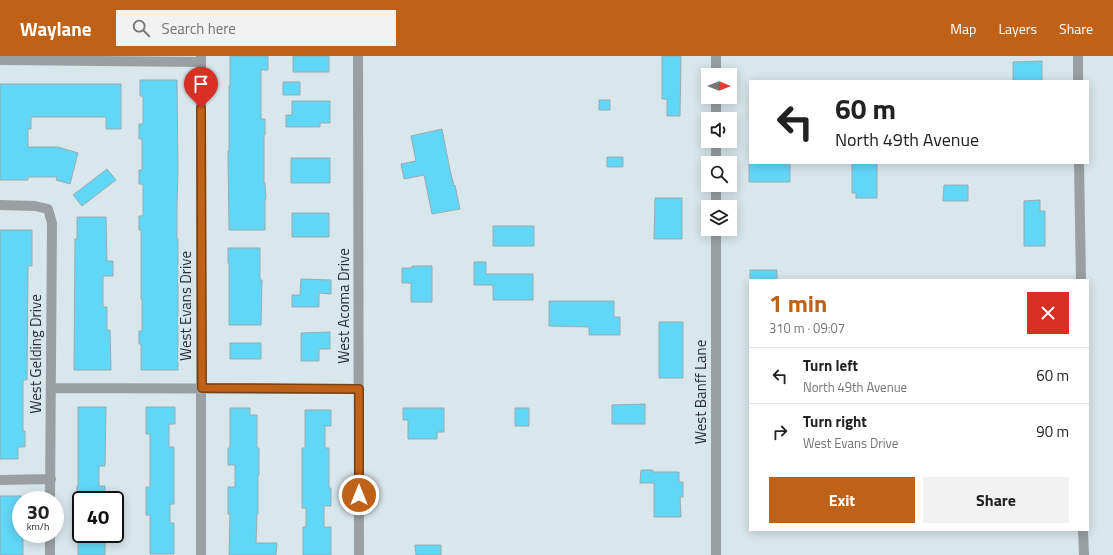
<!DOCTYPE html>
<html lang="en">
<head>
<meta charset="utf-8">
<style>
	:root { --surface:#fff; --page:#f2f2f2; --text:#222; --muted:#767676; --line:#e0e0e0; --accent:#bf6116 }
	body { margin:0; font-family:"Titillium Web",sans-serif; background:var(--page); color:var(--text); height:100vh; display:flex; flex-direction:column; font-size:15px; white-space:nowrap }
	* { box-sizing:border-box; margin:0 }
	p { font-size:13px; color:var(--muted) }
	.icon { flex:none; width:22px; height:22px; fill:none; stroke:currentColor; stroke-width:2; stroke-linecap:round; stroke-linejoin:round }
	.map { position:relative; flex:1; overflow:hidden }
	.sheet { position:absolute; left:749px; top:223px; width:340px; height:252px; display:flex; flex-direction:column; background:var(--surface); border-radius:0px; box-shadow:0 2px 10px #0003 }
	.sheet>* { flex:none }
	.guide { position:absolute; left:749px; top:24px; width:340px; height:84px; border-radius:0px; box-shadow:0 2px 10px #0003; background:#fff; color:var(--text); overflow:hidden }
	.needle { width:26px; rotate:90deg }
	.fabs { position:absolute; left:701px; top:12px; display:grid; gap:8px }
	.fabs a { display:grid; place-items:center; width:36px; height:36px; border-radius:0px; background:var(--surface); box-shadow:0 2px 10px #0003; font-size:20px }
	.speed { position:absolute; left:12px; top:435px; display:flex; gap:8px; font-size:20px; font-weight:700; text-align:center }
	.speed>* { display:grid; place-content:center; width:52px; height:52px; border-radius:50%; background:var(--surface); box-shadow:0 2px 10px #0003; line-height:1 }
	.speed small { font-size:10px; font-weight:400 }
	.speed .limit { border:2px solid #111; border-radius:6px; background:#fff; color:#111 }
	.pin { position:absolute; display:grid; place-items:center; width:34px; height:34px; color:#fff; margin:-41px -17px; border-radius:50% 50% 50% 0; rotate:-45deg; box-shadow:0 0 4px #0007 }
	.pin .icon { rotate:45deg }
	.me { position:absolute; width:44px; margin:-22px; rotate:0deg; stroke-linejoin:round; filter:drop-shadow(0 0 3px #0008) }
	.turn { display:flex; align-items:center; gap:14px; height:84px; padding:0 20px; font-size:18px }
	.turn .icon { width:52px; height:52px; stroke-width:2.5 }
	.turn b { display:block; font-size:28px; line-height:34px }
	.round { display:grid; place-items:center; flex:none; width:42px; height:42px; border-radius:0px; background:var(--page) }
	.summary { display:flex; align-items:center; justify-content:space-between; height:68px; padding:0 20px }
	h1 { font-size:24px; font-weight:700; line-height:30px; color:var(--accent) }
	.primary-button { display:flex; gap:8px; margin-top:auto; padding:8px 20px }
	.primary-button a { flex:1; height:46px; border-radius:0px; background:var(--accent); color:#fff; font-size:16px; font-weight:700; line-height:46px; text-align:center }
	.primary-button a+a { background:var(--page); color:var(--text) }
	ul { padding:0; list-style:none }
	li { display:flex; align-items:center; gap:12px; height:56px; padding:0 20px; border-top:1px solid var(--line) }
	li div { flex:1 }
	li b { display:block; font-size:15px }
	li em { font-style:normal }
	header { display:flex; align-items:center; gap:24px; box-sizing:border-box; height:56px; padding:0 20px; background:var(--accent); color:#fff }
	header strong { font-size:19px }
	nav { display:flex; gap:22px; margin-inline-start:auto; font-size:14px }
	.search { width:280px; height:36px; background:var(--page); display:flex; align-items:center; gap:10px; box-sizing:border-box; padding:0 14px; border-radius:0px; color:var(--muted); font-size:15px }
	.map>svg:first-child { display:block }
	.building { fill:#61d7f7; stroke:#9baaaf }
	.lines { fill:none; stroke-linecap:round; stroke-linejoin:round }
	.minor { stroke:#9aa0a2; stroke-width:10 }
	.tertiary { stroke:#9aa0a2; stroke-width:10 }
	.route-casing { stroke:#7c3f0e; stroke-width:10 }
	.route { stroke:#bf6116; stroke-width:7 }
	.labels { text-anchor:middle; stroke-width:4; stroke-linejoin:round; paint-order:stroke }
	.street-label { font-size:15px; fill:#292f31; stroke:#d8e7ec }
</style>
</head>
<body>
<header>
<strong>Waylane</strong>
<div class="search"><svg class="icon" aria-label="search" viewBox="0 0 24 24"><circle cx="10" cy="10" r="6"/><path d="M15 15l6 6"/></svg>Search here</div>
<nav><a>Map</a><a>Layers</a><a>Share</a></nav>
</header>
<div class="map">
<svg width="1113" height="499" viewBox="0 0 1113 499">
	<rect width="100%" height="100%" fill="#d8e7ec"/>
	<path class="building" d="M 230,0 L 268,0 L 268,14 L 261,14 L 261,63 L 265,63 L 265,79 L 264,79 L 264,127 L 265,127 L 266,143 L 265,143 L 265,174 L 229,174 L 228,95 L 229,95 L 229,30 L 230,30 Z
		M 293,0 L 329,0 L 329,16 L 293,16 Z
		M 662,0 L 681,0 L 680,60 L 667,60 L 667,43 L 662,43 Z
		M 1042,5 L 1042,25 L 1013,25 L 1013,6 Z
		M 140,24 L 177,24 L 178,114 L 177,151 L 177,183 L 178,183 L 178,314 L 141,314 L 141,288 L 139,288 L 139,275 L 142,275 L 142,243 L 141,243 L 141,174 L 139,174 L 139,160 L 143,160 L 143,128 L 139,128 L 139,114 L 142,114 L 142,83 L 139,83 L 139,68 L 143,68 L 143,40 L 140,40 Z
		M 283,26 L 300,26 L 300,39 L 283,39 Z
		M 0,28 L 121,28 L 121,73 L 106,73 L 106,61 L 31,61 L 31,73 L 28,73 L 28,91 L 58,91 L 78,97 L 70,128 L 56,124 L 57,121 L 28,121 L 28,124 L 0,124 Z
		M 599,44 L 610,44 L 610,54 L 599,54 Z
		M 292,45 L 330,45 L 330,67 L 320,67 L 320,71 L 286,71 L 286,59 L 292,59 Z
		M 442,73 L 450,114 L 454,130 L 455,129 L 460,153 L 432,158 L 424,119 L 404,123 L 401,108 L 416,105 L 411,80 Z
		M 607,101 L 623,101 L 623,111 L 607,111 Z
		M 291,102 L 330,102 L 330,127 L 291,127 Z
		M 749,107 L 790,107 L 790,126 L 749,126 Z
		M 852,107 L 877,107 L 877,142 L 856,142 L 856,137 L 852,137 Z
		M 107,113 L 116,124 L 82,150 L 73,139 Z
		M 944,129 L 968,129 L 968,145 L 943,145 Z
		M 655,142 L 682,142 L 682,183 L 654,183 Z
		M 1040,144 L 1040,155 L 1045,155 L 1045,190 L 1024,190 L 1024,145 Z
		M 292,157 L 329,157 L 329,181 L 292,181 Z
		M 77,161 L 106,161 L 107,205 L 113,205 L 113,220 L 103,220 L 103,251 L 107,251 L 107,274 L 110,274 L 111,314 L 74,314 L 75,183 L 77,183 Z
		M 493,170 L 534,170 L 534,190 L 493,190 Z
		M 0,174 L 32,174 L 32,210 L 28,210 L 27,324 L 23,324 L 23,375 L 25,375 L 25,391 L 18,391 L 18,403 L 0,403 Z
		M 228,192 L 260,192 L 260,224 L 262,224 L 261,269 L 229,269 L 229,207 L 228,207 Z
		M 474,206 L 486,206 L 486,218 L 533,218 L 533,244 L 493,244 L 493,229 L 474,229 Z
		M 412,210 L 432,210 L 432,246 L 411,246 L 411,227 L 402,227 L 402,212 L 412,212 Z
		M 750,214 L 777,214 L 777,224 L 750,224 Z
		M 301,223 L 331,224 L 331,238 L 319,237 L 319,251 L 292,251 L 292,239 L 300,239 Z
		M 549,245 L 614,245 L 614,261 L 620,261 L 620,279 L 589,279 L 589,271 L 549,270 Z
		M 659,266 L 683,266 L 683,322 L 659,322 Z
		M 330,276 L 330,293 L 319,293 L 319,305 L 301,305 L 301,277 Z
		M 230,287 L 261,287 L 261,303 L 230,303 Z
		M 645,348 L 645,368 L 612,368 L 612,349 Z
		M 78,351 L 106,351 L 105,410 L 99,410 L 99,430 L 105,430 L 105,444 L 77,444 L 77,430 L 78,430 Z
		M 146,351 L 175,351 L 175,368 L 169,368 L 169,391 L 174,391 L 174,448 L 170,448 L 170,467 L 174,467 L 174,498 L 150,498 L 150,459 L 146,459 L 146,431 L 150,431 L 150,378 L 146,378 Z
		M 230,352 L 250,352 L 250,359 L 257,359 L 257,392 L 259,392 L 259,419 L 258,419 L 258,458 L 257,458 L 256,487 L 277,487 L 276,499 L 229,499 L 230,458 L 228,458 L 228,431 L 235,431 L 235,409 L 228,409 L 228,392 L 230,392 Z
		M 403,352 L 444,352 L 444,376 L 437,376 L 437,383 L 408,383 L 408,364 L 403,364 Z
		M 515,352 L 529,352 L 529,370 L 515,370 Z
		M 305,354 L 331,354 L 331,370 L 325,370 L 325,392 L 329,392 L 329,432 L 331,432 L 331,450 L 324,450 L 324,471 L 331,471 L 331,499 L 303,499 L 303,471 L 306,471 L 306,452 L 302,452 L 302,392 L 305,392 Z
		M 641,414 L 653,414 L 653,416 L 679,416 L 679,426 L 683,426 L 683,441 L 680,441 L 681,461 L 654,461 L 654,427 L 640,427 Z
		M 0,440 L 21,440 L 21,478 L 23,478 L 23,499 L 0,499 Z
		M 78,478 L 105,478 L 105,499 L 78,499 Z
		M 415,489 L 441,489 L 441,499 L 416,499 Z"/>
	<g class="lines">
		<path class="minor" d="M 201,0 L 201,499
			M 716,0 L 716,19
			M 1078,0 L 1078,25
			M 0,4 L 201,6
			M 716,41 L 716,63
			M 716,85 L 716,107
			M 1079,107 L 1081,224
			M 716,129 L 716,151
			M 0,149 L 35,150 L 48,153 L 52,167 L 50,444
			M 716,173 L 716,499
			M 51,332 L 359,333
			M 0,424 L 51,423
			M 1083,474 L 1084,499
			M 50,499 L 50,478"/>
		<path class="tertiary" d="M 358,0 L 359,499"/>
	</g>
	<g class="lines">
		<g class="route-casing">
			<path id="route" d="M 201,52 L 202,332 L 359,333 L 359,439"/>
		</g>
		<use href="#route" class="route"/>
	</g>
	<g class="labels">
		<g class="street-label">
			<text transform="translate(186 250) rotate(-90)" y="5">West Evans Drive</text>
			<text transform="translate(344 250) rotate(-90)" y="5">West Acoma Drive</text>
			<text transform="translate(36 298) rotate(-90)" y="5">West Gelding Drive</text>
			<text transform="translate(701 336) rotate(-90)" y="5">West Banff Lane</text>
		</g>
	</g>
</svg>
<div class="fabs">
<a><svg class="needle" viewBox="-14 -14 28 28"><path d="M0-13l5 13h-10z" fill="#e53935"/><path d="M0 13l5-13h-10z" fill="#767676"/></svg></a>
<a><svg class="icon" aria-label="sound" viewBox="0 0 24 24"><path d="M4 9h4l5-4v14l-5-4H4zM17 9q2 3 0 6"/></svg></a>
<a><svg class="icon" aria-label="search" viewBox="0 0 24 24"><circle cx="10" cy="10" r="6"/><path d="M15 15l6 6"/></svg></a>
<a><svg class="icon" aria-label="layers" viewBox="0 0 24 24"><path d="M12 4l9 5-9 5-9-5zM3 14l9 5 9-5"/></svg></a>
</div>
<div class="speed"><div>30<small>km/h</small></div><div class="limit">40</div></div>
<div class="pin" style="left:201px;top:52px;background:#d93025"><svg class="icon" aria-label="arrive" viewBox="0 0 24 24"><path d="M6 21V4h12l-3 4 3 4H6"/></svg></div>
<svg class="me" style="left:359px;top:439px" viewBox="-20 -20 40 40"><circle r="17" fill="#bf6116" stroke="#fff" stroke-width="3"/><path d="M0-11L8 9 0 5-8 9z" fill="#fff"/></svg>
<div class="guide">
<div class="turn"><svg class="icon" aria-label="left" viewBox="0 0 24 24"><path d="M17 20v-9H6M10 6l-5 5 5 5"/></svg><div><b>60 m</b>North 49th Avenue</div></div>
</div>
<section class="sheet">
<div class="summary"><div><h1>1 min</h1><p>310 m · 09:07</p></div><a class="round" style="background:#d93025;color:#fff"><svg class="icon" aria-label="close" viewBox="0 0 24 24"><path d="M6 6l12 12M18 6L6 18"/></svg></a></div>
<ul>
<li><svg class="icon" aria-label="left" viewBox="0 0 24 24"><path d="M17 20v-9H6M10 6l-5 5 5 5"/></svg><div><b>Turn left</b><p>North 49th Avenue</p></div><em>60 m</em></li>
<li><svg class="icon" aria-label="right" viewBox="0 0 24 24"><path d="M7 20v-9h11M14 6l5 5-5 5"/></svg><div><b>Turn right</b><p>West Evans Drive</p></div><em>90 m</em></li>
</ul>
<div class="primary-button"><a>Exit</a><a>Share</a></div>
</section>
</div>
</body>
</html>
